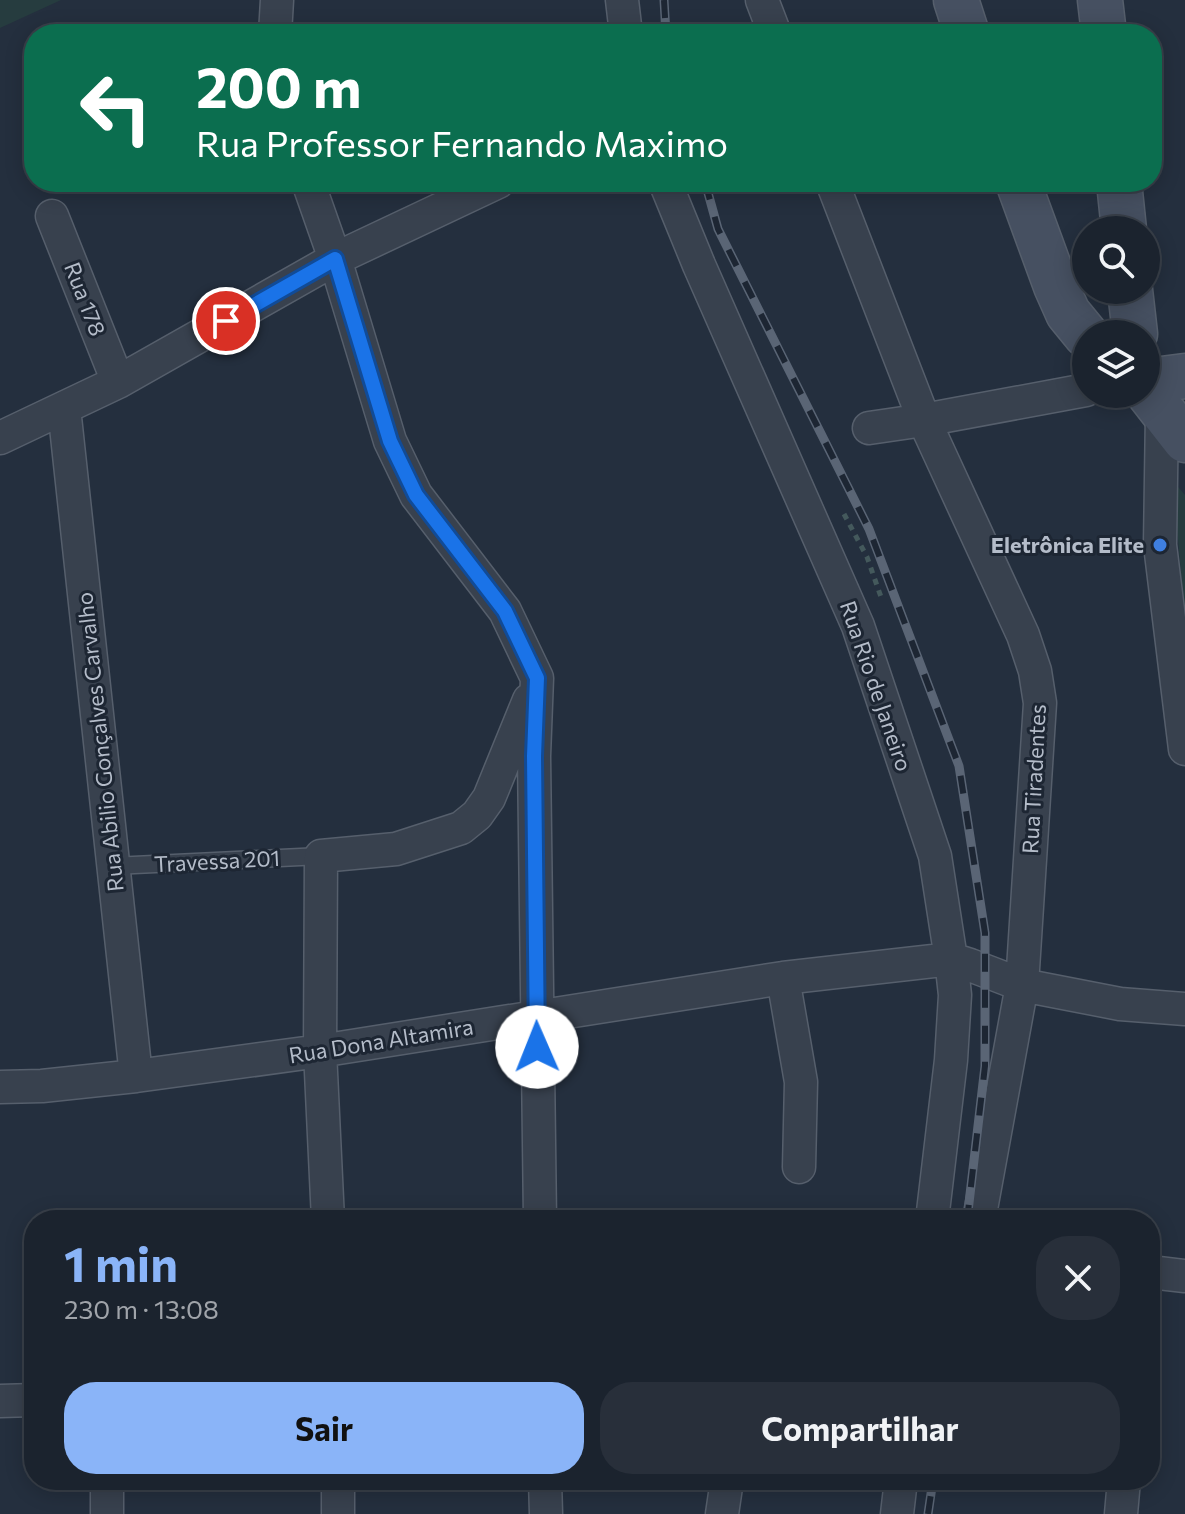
<!DOCTYPE html>
<html lang="pt">
<head>
<meta charset="utf-8">
<style>
	:root { --surface:#1b232e; --page:#282f3a; --text:#f1f3f6; --muted:#a0a4aa; --line:#39404a; --accent:#8ab4f8 }
	body { margin:0; font-family:Commissioner,sans-serif; background:var(--page); color:var(--text); height:100vh; display:flex; flex-direction:column; font-size:30px; white-space:nowrap }
	* { box-sizing:border-box; margin:0 }
	p { font-size:26px; color:var(--muted) }
	.icon { flex:none; width:44px; height:44px; fill:none; stroke:currentColor; stroke-width:2; stroke-linecap:round; stroke-linejoin:round }
	.map { position:relative; flex:1; overflow:hidden }
	.side { position:absolute; left:24px; top:1210px; width:1136px; height:280px; display:flex; flex-direction:column; background:var(--surface); border-radius:32px; box-shadow:0 4px 20px #0003,0 0 0 2px var(--line) }
	.side>* { flex:none }
	.hud { position:absolute; left:24px; top:24px; width:1138px; height:168px; border-radius:32px; box-shadow:0 4px 20px #0003,0 0 0 2px var(--line); background:#0b6e4f; color:#fff; overflow:hidden }
	.controls { position:absolute; left:1072px; top:216px; display:grid; gap:16px }
	.controls a { display:grid; place-items:center; width:88px; height:88px; border-radius:50%; background:var(--surface); box-shadow:0 4px 20px #0003,0 0 0 2px var(--line); font-size:40px }
	.pin { position:absolute; display:grid; place-items:center; width:68px; height:68px; color:#fff; margin:-34px; border:4px solid #fff; border-radius:50%; box-shadow:0 2px 8px #0007 }
	.me { position:absolute; width:88px; margin:-44px; rotate:359deg; stroke-linejoin:round; filter:drop-shadow(0 0 6px #0008) }
	.turn { display:flex; align-items:center; gap:28px; height:168px; padding:0 40px; font-size:36px }
	.turn .icon { width:104px; height:104px; stroke-width:2.5 }
	.turn b { display:block; font-size:56px; line-height:68px }
	.round { display:grid; place-items:center; flex:none; width:84px; height:84px; border-radius:32px; background:var(--page) }
	.overview { display:flex; align-items:center; justify-content:space-between; height:136px; padding:0 40px }
	h1 { font-size:48px; font-weight:700; line-height:60px; color:var(--accent) }
	.primary-button { display:flex; gap:16px; margin-top:auto; padding:16px 40px }
	.primary-button a { flex:1; height:92px; border-radius:32px; background:var(--accent); color:#111; font-size:32px; font-weight:700; line-height:92px; text-align:center }
	.primary-button a+a { background:var(--page); color:var(--text) }
	.map>svg:first-child { display:block }
	.green { fill:#263c3f }
	.lines { fill:none; stroke-linecap:round; stroke-linejoin:round }
	.lane-casing { stroke:#565f6c; stroke-width:19 }
	.street-casing { stroke:#565f6c; stroke-width:35 }
	.secondary-casing { stroke:#565f6c; stroke-width:47 }
	.path { stroke:#44595c; stroke-width:5; stroke-dasharray:6 6; stroke-linecap:butt }
	.lane { stroke:#38414e; stroke-width:16 }
	.street { stroke:#38414e; stroke-width:32 }
	.secondary { stroke:#465061; stroke-width:44 }
	.rail-casing { stroke:#5a6575; stroke-width:9 }
	.rail { stroke:#1d2633; stroke-width:6; stroke-dasharray:18; stroke-linecap:butt }
	.route-casing { stroke:#114b97; stroke-width:20 }
	.route { stroke:#1a73e8; stroke-width:14 }
	.shop-dot { fill:#3f7fe0; stroke:#1d2633; stroke-width:3 }
	.labels { text-anchor:middle; stroke-width:6; stroke-linejoin:round; paint-order:stroke }
	.street-label { font-size:22px; fill:#b4bcc9; stroke:#1d2633 }
	.poi-label { font-size:22px; font-weight:bold; fill:#b4bcc9; stroke:#1d2633; text-anchor:end }
</style>
</head>
<body>
<div class="map">
<svg width="1185" height="1514" viewBox="0 0 1185 1514">
	<rect width="100%" height="100%" fill="#242f3e"/>
	<path class="green" d="M 0,0 L 61,0 L 0,28 Z
		M 1173,481 L 1185,495 L 1185,620 Z"/>
	<g class="lines">
		<g class="lane-casing">
			<path id="lane" d="M 113,866 L 321,856"/>
		</g>
		<g class="street-casing">
			<path id="street" d="M 622,0 L 626,34
				M 762,0 L 775,34
				M 275,34 L 277,0
				M 308,182 L 335,259 L 390,441 L 416,495 L 505,611 L 537,678 L 534,756 L 540,1220
				M 665,182 L 699,265 L 858,626 L 935,856 L 951,959 L 955,995 L 951,1060 L 932,1220
				M 832,182 L 924,420 L 1023,635 L 1035,671 L 1040,703 L 1022,985 L 979,1220
				M 52,216 L 118,382
				M 64,408 L 136,1076
				M 1162,412 L 1160,545 L 1185,749
				M 869,428 L 924,420 L 1086,390
				M 0,438 L 118,382 L 335,259 L 498,182
				M 783,978 L 801,1082 L 799,1167
				M 0,1087 L 42,1086 L 136,1076 L 320,1051 L 783,978 L 951,959 L 970,965 L 1022,985 L 1120,1004 L 1185,1009
				M 328,1220 L 320,1051 L 321,856 L 396,849 L 461,828 L 477,815 L 489,798 L 529,700
				M 1150,1272 L 1185,1276
				M 0,1401 L 34,1400
				M 107,1480 L 107,1514
				M 338,1480 L 338,1514
				M 545,1480 L 546,1514
				M 722,1514 L 727,1480
				M 897,1514 L 901,1480
				M 1121,1514 L 1124,1480"/>
		</g>
		<g class="secondary-casing">
			<path id="secondary" d="M 956,0 L 967,34
				M 1100,0 L 1104,34
				M 1018,182 L 1056,286 L 1068,313 L 1086,335
				M 1119,182 L 1124,230
				M 1130,290 L 1135,334
				M 1146,381 L 1185,376
				M 1146,390 L 1185,440"/>
		</g>
		<path class="path" d="M 844,514 L 867,557 L 881,597"/>
		<use href="#lane" class="lane"/>
		<use href="#street" class="street"/>
		<use href="#secondary" class="secondary"/>
		<g class="rail-casing">
			<path id="rail" d="M 664,0 L 666,34
				M 705,182 L 718,229 L 869,529 L 959,766 L 985,933 L 985,1066 L 967,1220
				M 928,1514 L 933,1480"/>
		</g>
		<use href="#rail" class="rail"/>
	</g>
	<g class="lines">
		<g class="route-casing">
			<path id="route" d="M 226,321 L 335,259 L 390,441 L 416,495 L 505,611 L 537,678 L 534,756 L 537,1047"/>
		</g>
		<use href="#route" class="route"/>
	</g>
	<circle class="shop-dot" cx="1160" cy="545" r="8"/>
	<g class="labels">
		<g class="street-label">
			<text transform="translate(85 299) rotate(69)" y="8">Rua 178</text>
			<text transform="translate(876 686) rotate(71)" y="8">Rua Rio de Janeiro</text>
			<text transform="translate(100 742) rotate(-96)" y="8">Rua Abilio Gonçalves Carvalho</text>
			<text transform="translate(1034 779) rotate(-87)" y="8">Rua Tiradentes</text>
			<text transform="translate(217 861) rotate(-3)" y="8">Travessa 201</text>
			<text transform="translate(381 1041) rotate(-9)" y="8">Rua Dona Altamira</text>
		</g>
		<g class="poi-label">
			<text x="1144" y="553">Eletrônica Elite</text>
		</g>
	</g>
</svg>
<div class="controls">
<a><svg class="icon" aria-label="search" viewBox="0 0 24 24"><circle cx="10" cy="10" r="6"/><path d="M15 15l6 6"/></svg></a>
<a><svg class="icon" aria-label="layers" viewBox="0 0 24 24"><path d="M12 4l9 5-9 5-9-5zM3 14l9 5 9-5"/></svg></a>
</div>
<div class="pin" style="left:226px;top:321px;background:#d93025"><svg class="icon" aria-label="arrive" viewBox="0 0 24 24"><path d="M6 21V4h12l-3 4 3 4H6"/></svg></div>
<svg class="me" style="left:537px;top:1047px" viewBox="-20 -20 40 40"><circle r="19" fill="#fff"/><path d="M0-13L10 11 0 6-10 11z" fill="#1a73e8"/></svg>
<div class="hud">
<div class="turn"><svg class="icon" aria-label="left" viewBox="0 0 24 24"><path d="M17 20v-9H6M10 6l-5 5 5 5"/></svg><div><b>200 m</b>Rua Professor Fernando Maximo</div></div>
</div>
<section class="side">
<div class="overview"><div><h1>1 min</h1><p>230 m · 13:08</p></div><a class="round"><svg class="icon" aria-label="close" viewBox="0 0 24 24"><path d="M6 6l12 12M18 6L6 18"/></svg></a></div>
<div class="primary-button"><a>Sair</a><a>Compartilhar</a></div>
</section>
</div>
</body>
</html>
